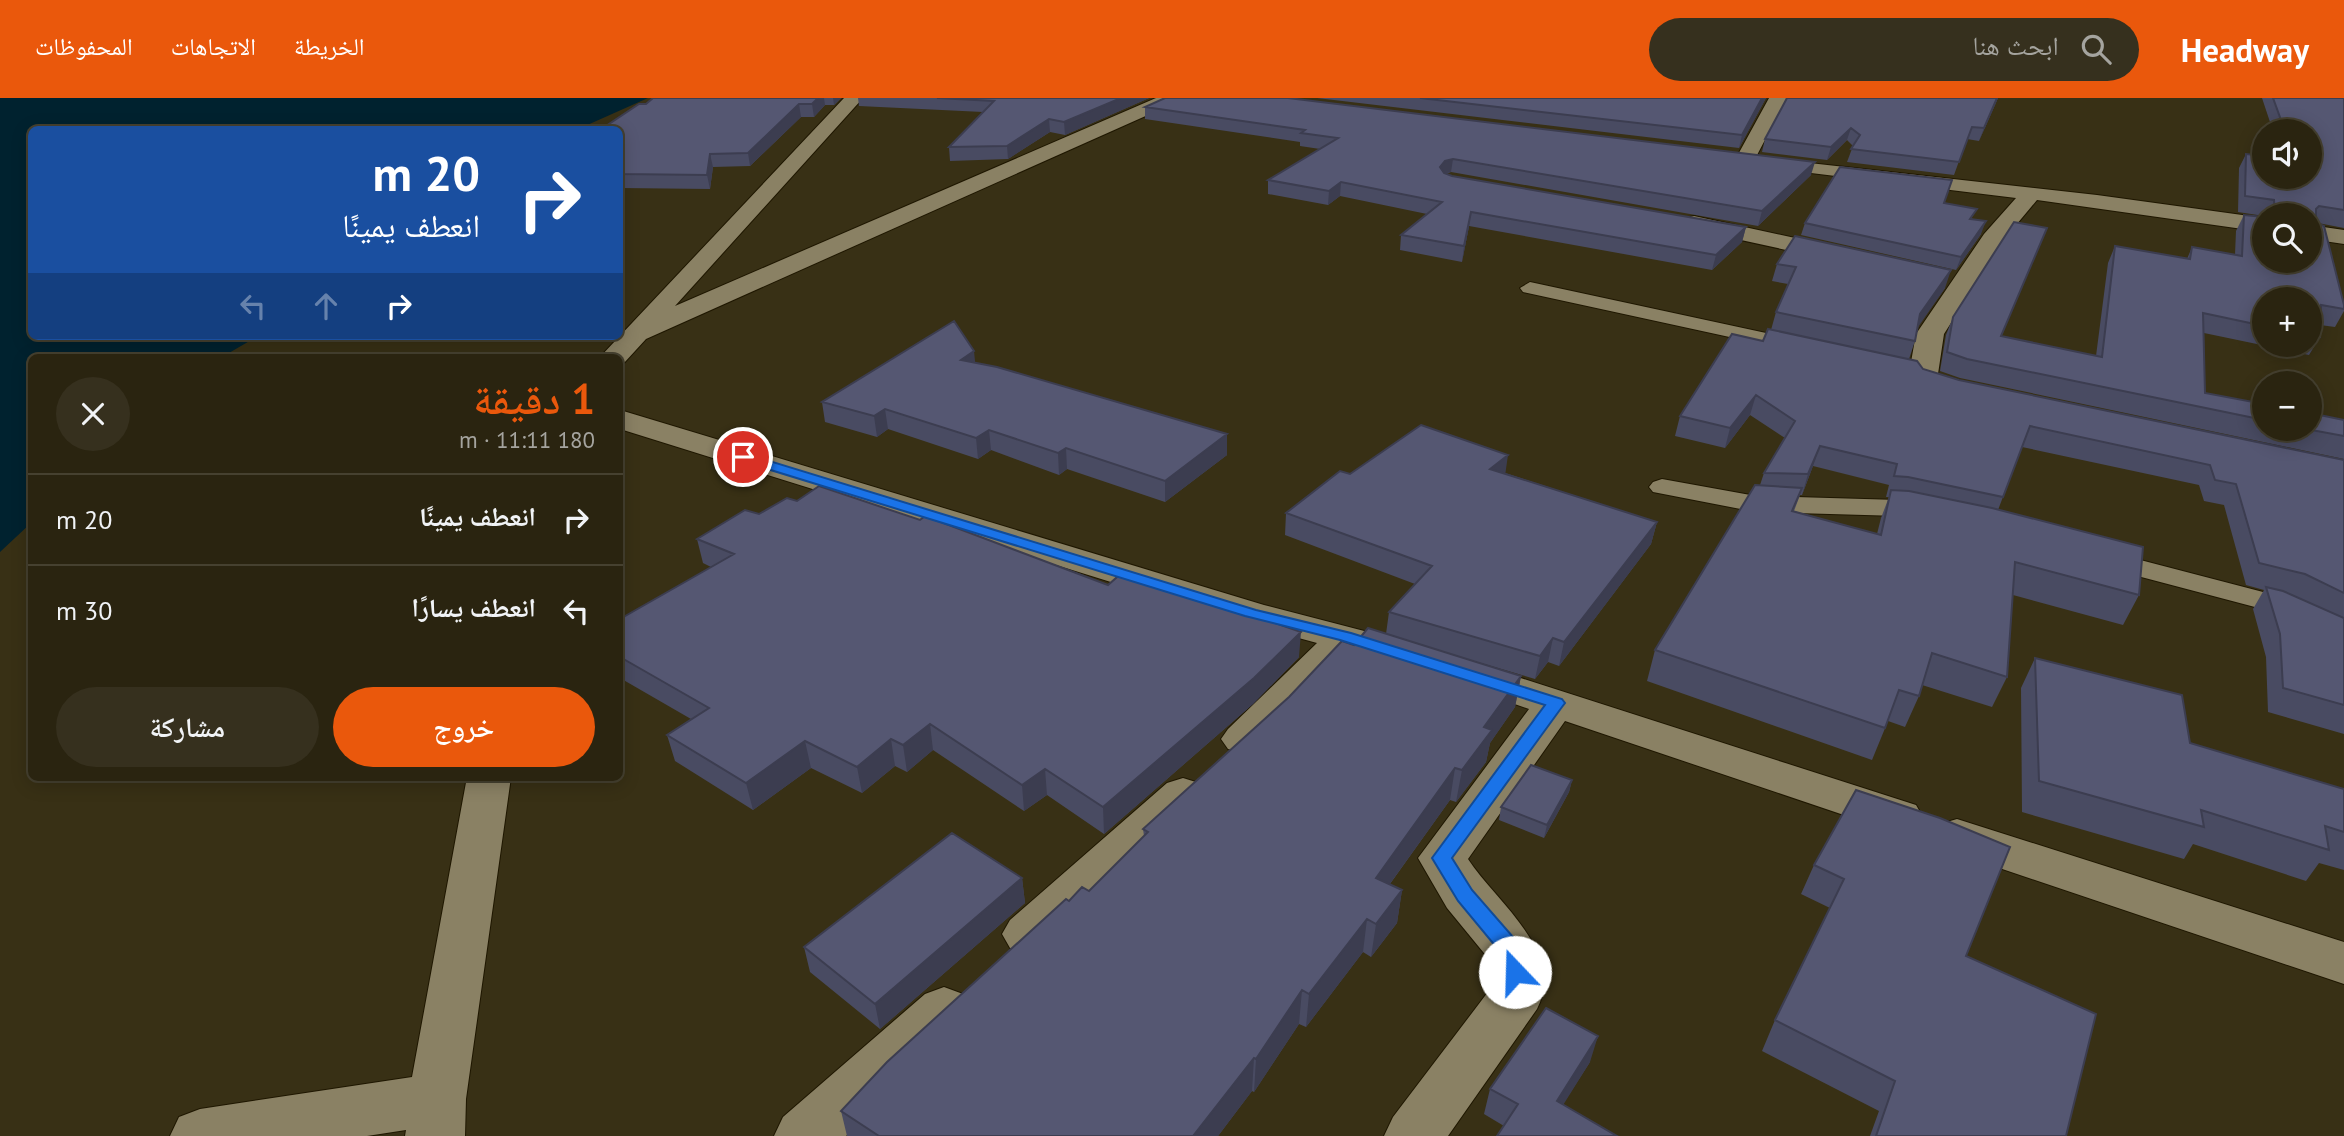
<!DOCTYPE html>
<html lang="ar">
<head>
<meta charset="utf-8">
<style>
	:root { --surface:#2a2410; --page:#36301e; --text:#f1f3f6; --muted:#a5a49f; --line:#464130; --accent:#ea580c }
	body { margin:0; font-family:"PT Sans","Noto Naskh Arabic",sans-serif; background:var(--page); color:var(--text); direction:rtl; height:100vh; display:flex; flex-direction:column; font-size:26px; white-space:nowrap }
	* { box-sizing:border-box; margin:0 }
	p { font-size:23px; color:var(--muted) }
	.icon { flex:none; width:38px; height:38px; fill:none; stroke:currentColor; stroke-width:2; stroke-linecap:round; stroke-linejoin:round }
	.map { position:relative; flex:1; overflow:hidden; direction:ltr }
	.sheet { position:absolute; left:28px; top:256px; width:595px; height:427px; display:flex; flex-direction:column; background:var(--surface); border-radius:10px; box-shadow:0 4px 18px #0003,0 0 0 2px var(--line); direction:rtl }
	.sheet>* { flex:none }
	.top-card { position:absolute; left:28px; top:28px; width:595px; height:214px; border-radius:10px; box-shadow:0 4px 18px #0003,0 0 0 2px var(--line); direction:rtl; background:#1a4fa0; color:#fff; overflow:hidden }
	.fabs { position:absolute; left:2252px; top:21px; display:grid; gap:14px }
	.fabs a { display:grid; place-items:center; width:70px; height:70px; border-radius:50%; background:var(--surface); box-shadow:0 4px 18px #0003,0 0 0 2px var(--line); font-size:35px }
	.pin { position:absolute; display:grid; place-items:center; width:60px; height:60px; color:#fff; margin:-30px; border:4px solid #fff; border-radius:50%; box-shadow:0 2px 7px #0007 }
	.me { position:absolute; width:77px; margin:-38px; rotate:339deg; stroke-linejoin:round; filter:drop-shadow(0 0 5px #0008) }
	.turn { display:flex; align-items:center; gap:24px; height:147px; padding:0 28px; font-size:32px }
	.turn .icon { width:91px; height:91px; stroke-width:2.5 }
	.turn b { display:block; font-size:49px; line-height:60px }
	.lanes { display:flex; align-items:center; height:66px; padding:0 28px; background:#0003; justify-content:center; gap:35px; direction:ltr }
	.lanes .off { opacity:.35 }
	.round { display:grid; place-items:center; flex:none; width:74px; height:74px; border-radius:37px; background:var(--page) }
	.summary { display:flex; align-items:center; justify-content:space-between; height:119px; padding:0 28px }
	h1 { font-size:42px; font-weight:600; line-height:52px; color:var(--accent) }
	.cta { display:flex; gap:14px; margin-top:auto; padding:14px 28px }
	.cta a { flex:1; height:80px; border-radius:42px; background:var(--accent); color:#fff; font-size:28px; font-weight:600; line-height:80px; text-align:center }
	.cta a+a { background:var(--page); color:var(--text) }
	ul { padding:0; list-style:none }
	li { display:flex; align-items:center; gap:21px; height:91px; padding:0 28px; border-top:2px solid var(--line) }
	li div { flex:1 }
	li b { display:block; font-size:26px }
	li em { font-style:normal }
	header { display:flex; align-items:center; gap:42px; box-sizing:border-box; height:98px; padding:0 35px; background:var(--accent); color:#fff }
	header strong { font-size:33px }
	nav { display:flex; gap:38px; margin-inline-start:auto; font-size:24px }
	.search { width:490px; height:63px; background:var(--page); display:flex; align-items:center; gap:18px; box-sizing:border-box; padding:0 24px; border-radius:38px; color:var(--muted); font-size:26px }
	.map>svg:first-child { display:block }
	.water { fill:#00222f }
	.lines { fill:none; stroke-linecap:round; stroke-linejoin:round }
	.service-casing { stroke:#1f1700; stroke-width:2 }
	.minor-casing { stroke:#1f1700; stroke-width:2 }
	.service { fill:#8a8164; fill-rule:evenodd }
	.minor { fill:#8a8164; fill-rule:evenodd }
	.wall { fill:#494b62; fill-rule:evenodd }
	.shaded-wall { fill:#3c3d50 }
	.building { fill:#555772; stroke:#3c3d50; stroke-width:2 }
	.route { fill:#1a73e8; stroke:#114b97; stroke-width:2 }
</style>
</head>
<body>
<header>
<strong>Headway</strong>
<div class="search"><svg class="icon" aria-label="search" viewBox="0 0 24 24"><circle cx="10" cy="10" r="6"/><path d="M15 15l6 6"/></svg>ابحث هنا</div>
<nav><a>الخريطة</a><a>الاتجاهات</a><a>المحفوظات</a></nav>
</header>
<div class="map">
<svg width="2344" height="1038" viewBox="0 0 2344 1038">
	<rect width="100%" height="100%" fill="#383015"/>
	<path class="water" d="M 0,0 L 648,0 L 576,32 L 32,32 L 32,238 L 258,238 L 222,259 L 32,259 L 31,425 L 0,454 Z"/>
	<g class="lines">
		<g class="service-casing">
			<path id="service" d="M 1530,184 L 1803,243 L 1811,244 L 1814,249 L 1811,254 L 1803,255 L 1523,194 L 1520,190 Z
				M 1662,381 L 1756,398 L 1899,402 L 1934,410 L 1938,416 L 1934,422 L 1925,424 L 1899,418 L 1756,414 L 1653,394 L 1649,389 L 1653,384 Z
				M 2102,452 L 2290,501 L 2344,526 L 2344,547 L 2270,513 L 2092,466 L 2088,460 L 2092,454 Z"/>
		</g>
		<g class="minor-casing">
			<path id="minor" d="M 844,0 L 863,0 L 675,208 L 1156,0 L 1180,0 L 1177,4 L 646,241 L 624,265 L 620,266 L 620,259 L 600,259 Z
				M 1769,0 L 1787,0 L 1756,59 L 2097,97 L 2264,120 L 2264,134 L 2037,102 L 2001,145 L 1944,236 L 1938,276 L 1975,287 L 1980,293 L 1975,299 C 1960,303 1933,297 1919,289 C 1914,286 1911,280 1909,275 L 1916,236 L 1984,136 L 2016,100 L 1738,66 L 1735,62 Z
				M 1694,118 L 1841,150 L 1849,152 L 1853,157 L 1849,162 L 1841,164 L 1686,130 L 1683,125 L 1686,120 Z
				M 2310,127 L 2344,132 L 2344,146 L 2310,141 Z
				M 620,312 L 1264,507 L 1422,548 L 1428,557 L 1422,566 L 1408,569 L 1352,554 L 1258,651 L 1243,655 L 1228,651 L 1221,641 L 1228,631 L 1317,545 L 1236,523 L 620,331 Z
				M 1468,563 L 1916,707 L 1923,719 L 1916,731 L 1900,736 L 1565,623 L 1468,761 C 1496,804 1566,854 1537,911 L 1448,1038 L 1384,1038 L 1393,1019 L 1491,890 L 1488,860 L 1447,810 L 1418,760 L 1529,611 L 1454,585 L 1448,576 L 1454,567 Z
				M 467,679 L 511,679 L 466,1001 L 465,1038 L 405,1038 L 406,1032 L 367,1038 L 170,1038 L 179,1019 L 200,1011 L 412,979 Z
				M 1183,680 L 1199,685 L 1206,696 L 1199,707 L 1046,850 L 1028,856 L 1010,850 L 1002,836 L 1010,822 L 1167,685 Z
				M 1957,721 L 2344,844 L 2344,886 L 1940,750 L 1933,738 L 1940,726 Z
				M 944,889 L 963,896 L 971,912 L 963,928 L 846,1038 L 774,1038 L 783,1019 L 925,896 Z"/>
		</g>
		<use href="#service" class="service"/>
		<use href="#minor" class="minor"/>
	</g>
	<path class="wall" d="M 653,0 L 841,0 L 834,7 L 825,7 L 814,19 L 801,19 L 750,68 L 713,69 L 710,91 L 620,90 L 620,32 Z
		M 858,0 L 1149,0 L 1065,37 L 1050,34 L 1008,61 L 950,63 L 949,49 L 983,14 L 859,8 Z
		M 1317,0 L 1766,0 L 1739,50 Z
		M 1787,0 L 1998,0 L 1979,43 L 1967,41 L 1954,77 L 1847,64 L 1853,48 L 1847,42 L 1827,62 L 1762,54 L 1765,41 Z
		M 2262,0 L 2344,0 L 2344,130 L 2318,125 L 2344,207 L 2344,213 L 2335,229 L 2320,227 L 2320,239 L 2309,257 L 2204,235 L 2205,295 L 2264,306 L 2264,331 L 2310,331 L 2344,322 L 2344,361 L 1960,280 L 1940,273 L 1946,237 L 1953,219 L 2002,238 L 2096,258 L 2108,165 L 2115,148 L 2187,161 L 2192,149 L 2235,157 L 2236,133 L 2244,117 L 2264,163 L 2310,117 L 2264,118 L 2238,114 L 2239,70 L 2246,56 L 2310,79 L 2310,33 L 2273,33 ZM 2264,201 L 2310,201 L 2310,247 L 2264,247 Z
		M 1145,9 L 1811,77 L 1758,128 L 1451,74 L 1446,76 L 1452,78 L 1746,129 L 1742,144 L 1712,172 L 1469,128 L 1462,164 L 1400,152 L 1401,137 L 1427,116 L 1340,98 L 1328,107 L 1268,96 L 1268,82 L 1320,51 L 1300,48 L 1300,44 L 1145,21 Z
		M 1944,105 L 1973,121 L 1981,136 L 1956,172 L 1801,137 L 1805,125 Z
		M 1777,166 L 1945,190 L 1918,228 L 1915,243 L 1909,261 L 1923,271 L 1959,282 L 2344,362 L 2344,636 L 2268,614 L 2266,559 L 2253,511 L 2264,492 L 2246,487 L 2224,407 L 2204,403 L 2199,387 L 2022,349 L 1998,412 L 2139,497 L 2123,527 L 2013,497 L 2007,579 L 1992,609 L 1922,587 L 1919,598 L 1905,629 L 1888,623 L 1872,662 L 1647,583 L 1655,552 L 1760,387 L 1764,375 L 1785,340 L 1750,317 L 1725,350 L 1675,338 L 1680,318 L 1763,243 L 1771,232 L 1776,214 L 1788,186 L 1772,183 ZM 1813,368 L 1889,387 L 1886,399 L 1889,399 L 1881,420 L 1877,436 L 1794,413 L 1800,397 L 1802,397 Z
		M 975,265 L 1227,357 L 1165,404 L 1067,371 L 1059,377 L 991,352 L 978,361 L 888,331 L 877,339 L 825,324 L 822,304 Z
		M 1505,375 L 1657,424 L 1651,446 L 1559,568 L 1548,564 L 1535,581 L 1457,558 L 1521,578 L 1515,609 L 1490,645 L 1486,664 L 1456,704 L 1450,702 L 1390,786 L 1402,792 L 1397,825 L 1371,859 L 1363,854 L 1306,929 L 1299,926 L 1254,994 L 1252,993 L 1218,1038 L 847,1038 L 841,1013 L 1069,803 L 1089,793 L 1144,738 L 1143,731 L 1354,547 L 1386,536 L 1389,514 L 1415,486 L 1285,437 L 1286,415 L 1350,376 Z
		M 759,416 L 1299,559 L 1253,606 L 1104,736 L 1047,697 L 1024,713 L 933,652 L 907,674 L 895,668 L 862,695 L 811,670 L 753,712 L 675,663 L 667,637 L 691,621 L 620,580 L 620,521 L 711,469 L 703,465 L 697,441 Z
		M 2035,560 L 2190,645 L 2344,691 L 2344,772 L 2319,765 L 2306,783 L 2193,746 L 2184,761 L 2022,714 L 2021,590 Z
		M 1572,682 L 1569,694 L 1544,740 L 1499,722 L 1501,709 Z
		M 1856,692 L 1966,858 L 2066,1038 L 1870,1038 L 1879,1013 L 1762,953 L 1775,922 L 1830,810 L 1801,796 L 1814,767 Z
		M 1022,780 L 1025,805 L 880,931 L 810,874 L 804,849 Z
		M 1590,964 L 1563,1006 L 1504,1028 L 1484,1016 L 1490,991 Z"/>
	<path class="shaded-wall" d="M 818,0 L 824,0 L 825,7 L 814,19 L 812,6 Z
		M 833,0 L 841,0 L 834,7 Z
		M 1121,0 L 1149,0 L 1065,37 L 1064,24 Z
		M 1762,0 L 1766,0 L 1739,50 L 1742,37 Z
		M 1997,0 L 1998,0 L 1979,43 L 1984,30 Z
		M 799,6 L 801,19 L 750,68 L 748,55 Z
		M 1049,21 L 1050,34 L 1008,61 L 1007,48 Z
		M 1851,30 L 1847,42 L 1827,62 L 1831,49 Z
		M 710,56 L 713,69 L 710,91 L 707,77 Z
		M 1453,61 L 1451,74 L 1443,76 L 1440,69 L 1445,63 Z
		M 1815,64 L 1811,77 L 1758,128 L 1762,113 Z
		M 1341,84 L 1340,98 L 1328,107 L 1329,93 Z
		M 1471,114 L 1469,128 L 1462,164 L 1464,148 Z
		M 1986,123 L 1981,136 L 1956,172 L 1961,159 Z
		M 1746,129 L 1742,144 L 1712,172 L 1716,157 Z
		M 1951,172 L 1945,190 L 1914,235 L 1920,216 Z
		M 974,253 L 976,273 L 961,262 Z
		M 1756,297 L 1750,317 L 1725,350 L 1730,330 Z
		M 885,311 L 888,331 L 877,339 L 874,318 Z
		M 989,332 L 991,352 L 978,361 L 976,340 Z
		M 1227,336 L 1227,357 L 1165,404 L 1165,383 Z
		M 1820,348 L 1813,368 L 1802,397 L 1808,376 Z
		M 1066,350 L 1067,371 L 1059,377 L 1058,355 Z
		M 1508,357 L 1505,378 L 1490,371 Z
		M 1657,424 L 1651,446 L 1559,568 L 1564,544 Z
		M 1301,534 L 1299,559 L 1253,606 L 1104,736 L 1103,709 Z
		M 1553,540 L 1548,564 L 1535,581 L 1540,558 Z
		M 1521,578 L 1515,609 L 1490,645 L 1486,664 L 1456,704 L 1462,672 L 1484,629 Z
		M 930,626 L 933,652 L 907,674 L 903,647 Z
		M 891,641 L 895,668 L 862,695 L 857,669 Z
		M 805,643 L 811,670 L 753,712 L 746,685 Z
		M 1455,670 L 1450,702 L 1371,812 L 1376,780 Z
		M 1045,671 L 1047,697 L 1024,713 L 1022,687 Z
		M 1572,682 L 1569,694 L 1544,740 L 1547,727 Z
		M 1022,780 L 1025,805 L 880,931 L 875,906 Z
		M 1402,792 L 1397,825 L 1371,859 L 1376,826 Z
		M 1367,821 L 1363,854 L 1306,929 L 1309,896 Z
		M 1302,892 L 1299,926 L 1254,994 L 1256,961 Z
		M 1598,938 L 1590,964 L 1550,1028 L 1557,1003 Z
		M 1254,960 L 1252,993 L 1218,1038 L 1193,1038 Z"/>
	<path class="building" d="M 653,0 L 818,0 L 812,6 L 799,6 L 748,55 L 710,56 L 707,77 L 620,76 L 620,32 L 600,32 L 639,6 L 646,6 Z
		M 937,0 L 1121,0 L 1064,24 L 1049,21 L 1007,48 L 949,49 L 994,3 Z
		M 1165,0 L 1288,0 L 1815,64 L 1762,113 L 1453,61 L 1445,63 L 1440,69 L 1444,75 L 1452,78 L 1746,129 L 1716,157 L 1471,114 L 1464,148 L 1401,137 L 1442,104 L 1341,84 L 1329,93 L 1268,82 L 1338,40 L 1301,35 L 1305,32 L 1145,9 Z
		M 1420,0 L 1762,0 L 1742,37 Z
		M 1787,0 L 1997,0 L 1984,30 L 1972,29 L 1959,64 L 1851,51 L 1860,37 L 1851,30 L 1831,49 L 1765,41 Z
		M 2273,0 L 2344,0 L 2344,112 L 2319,108 L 2316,111 L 2316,125 L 2324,128 L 2344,207 L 2344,211 L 2321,207 L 2320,239 L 2310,237 L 2310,201 L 2264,201 L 2264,228 L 2203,215 L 2205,295 L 2264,306 L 2264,322 L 1967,261 L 1947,254 L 1953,219 L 2014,124 L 2047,130 L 2001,238 L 2102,259 L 2115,148 L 2190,161 L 2192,149 L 2242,158 L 2244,117 L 2264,119 L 2264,163 L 2310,163 L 2310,117 L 2275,117 L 2274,102 L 2245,98 L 2246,56 L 2264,58 L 2264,79 L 2310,79 L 2310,33 L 2285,33 Z
		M 1840,69 L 1952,82 L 1944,105 L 1977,111 L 1970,121 L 1986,123 L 1961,159 L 1805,125 Z
		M 1795,138 L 1951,172 L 1920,216 L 1915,243 L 1776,214 L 1796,169 L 1777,166 Z
		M 954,223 L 974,253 L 961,262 L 997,269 L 1227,336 L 1165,383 L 1066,350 L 1058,355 L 989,332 L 976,340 L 885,311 L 874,318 L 822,304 Z
		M 1768,231 L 1917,263 L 1923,271 L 1959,282 L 2344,362 L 2344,495 L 2305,476 L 2259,465 L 2236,386 L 2215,382 L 2210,367 L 2030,328 L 2003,399 L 1908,379 L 1894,378 L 1897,366 L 1820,348 L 1808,376 L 1764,375 L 1795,323 L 1756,297 L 1730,330 L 1680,318 L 1732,236 L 1763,243 Z
		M 2310,315 L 2344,322 L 2344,338 L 2306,331 L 2310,331 Z
		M 1421,327 L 1508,357 L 1490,371 L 1657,424 L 1564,544 L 1553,540 L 1540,558 L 1389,514 L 1432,468 L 1286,415 L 1340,373 L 1350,376 Z
		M 1755,387 L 1802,390 L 1792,413 L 1881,437 L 1891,392 L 1909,393 L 1992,410 L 2143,449 L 2139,497 L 2015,464 L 2007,579 L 1932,555 L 1919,598 L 1899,592 L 1885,630 L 1655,552 Z
		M 819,388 L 920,422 L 925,418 L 1108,487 L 1124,473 L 1301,534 L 1254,580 L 1103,709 L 1045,671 L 1022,687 L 930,626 L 903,647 L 891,641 L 857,669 L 805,643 L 746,685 L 667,637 L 709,610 L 620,559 L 620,521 L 734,456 L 697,441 L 745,412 L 759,416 L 787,400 L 797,403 Z
		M 2266,489 L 2283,493 L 2344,520 L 2344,607 L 2283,590 L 2280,536 Z
		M 1368,530 L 1521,578 L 1484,629 L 1492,632 L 1462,672 L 1455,670 L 1376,780 L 1402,792 L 1376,826 L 1367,821 L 1309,896 L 1302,892 L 1256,961 L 1254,960 L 1193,1038 L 879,1038 L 841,1013 L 887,964 L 1066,801 L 1069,803 L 1082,789 L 1089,793 L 1148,734 L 1143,731 L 1289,599 L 1342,543 L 1354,547 Z
		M 2035,560 L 2182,597 L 2190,645 L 2344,691 L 2344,734 L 2325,728 L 2329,752 L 2201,712 L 2204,729 L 2039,683 Z
		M 1531,667 L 1572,682 L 1547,727 L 1501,709 Z
		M 1856,692 L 1940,720 L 2010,749 L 1966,858 L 2096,916 L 2066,1038 L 1876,1038 L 1895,983 L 1775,922 L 1844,781 L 1814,767 Z
		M 952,735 L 1022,780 L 875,906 L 804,849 Z
		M 1546,910 L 1598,938 L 1557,1003 L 1617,1038 L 1497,1038 L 1518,1006 L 1490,991 Z"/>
	<path class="route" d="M 743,355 L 1256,512 L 1351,535 L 1562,601 L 1565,605 L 1562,609 L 1452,760 L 1472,792 L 1520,847 L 1526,874 L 1523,880 L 1515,883 L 1508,880 L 1502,856 L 1458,803 L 1432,760 L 1545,607 L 1340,542 L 1245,518 L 738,362 L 738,356 Z"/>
</svg>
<div class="fabs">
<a><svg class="icon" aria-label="sound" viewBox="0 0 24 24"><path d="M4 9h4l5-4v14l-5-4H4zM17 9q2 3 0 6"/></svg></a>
<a><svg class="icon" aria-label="search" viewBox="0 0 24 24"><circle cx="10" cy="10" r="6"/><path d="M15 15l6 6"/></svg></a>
<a>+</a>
<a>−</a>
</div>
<div class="pin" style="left:743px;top:359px;background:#d93025"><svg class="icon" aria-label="arrive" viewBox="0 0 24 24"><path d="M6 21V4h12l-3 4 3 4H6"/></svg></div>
<svg class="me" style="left:1515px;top:874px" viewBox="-20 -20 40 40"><circle r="19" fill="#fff"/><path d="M0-13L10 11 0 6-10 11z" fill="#1a73e8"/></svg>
<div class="top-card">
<div class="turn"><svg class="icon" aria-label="right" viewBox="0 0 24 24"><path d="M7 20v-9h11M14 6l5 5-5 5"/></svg><div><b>20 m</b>انعطف يمينًا</div></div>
<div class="lanes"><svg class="icon off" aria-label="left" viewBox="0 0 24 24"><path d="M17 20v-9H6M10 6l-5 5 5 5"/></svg><svg class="icon off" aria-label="ahead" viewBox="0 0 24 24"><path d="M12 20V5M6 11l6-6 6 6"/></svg><svg class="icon" aria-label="right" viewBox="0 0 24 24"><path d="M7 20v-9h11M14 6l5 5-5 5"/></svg></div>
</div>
<section class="sheet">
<div class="summary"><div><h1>1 دقيقة</h1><p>180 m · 11:11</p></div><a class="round"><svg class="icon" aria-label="close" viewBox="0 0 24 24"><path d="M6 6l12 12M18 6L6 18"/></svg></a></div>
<ul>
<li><svg class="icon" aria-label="right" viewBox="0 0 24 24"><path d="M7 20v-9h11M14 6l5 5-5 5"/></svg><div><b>انعطف يمينًا</b></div><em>20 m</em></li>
<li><svg class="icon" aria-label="left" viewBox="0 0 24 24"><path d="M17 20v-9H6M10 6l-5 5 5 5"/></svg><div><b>انعطف يسارًا</b></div><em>30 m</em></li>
</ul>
<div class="cta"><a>خروج</a><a>مشاركة</a></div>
</section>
</div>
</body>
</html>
